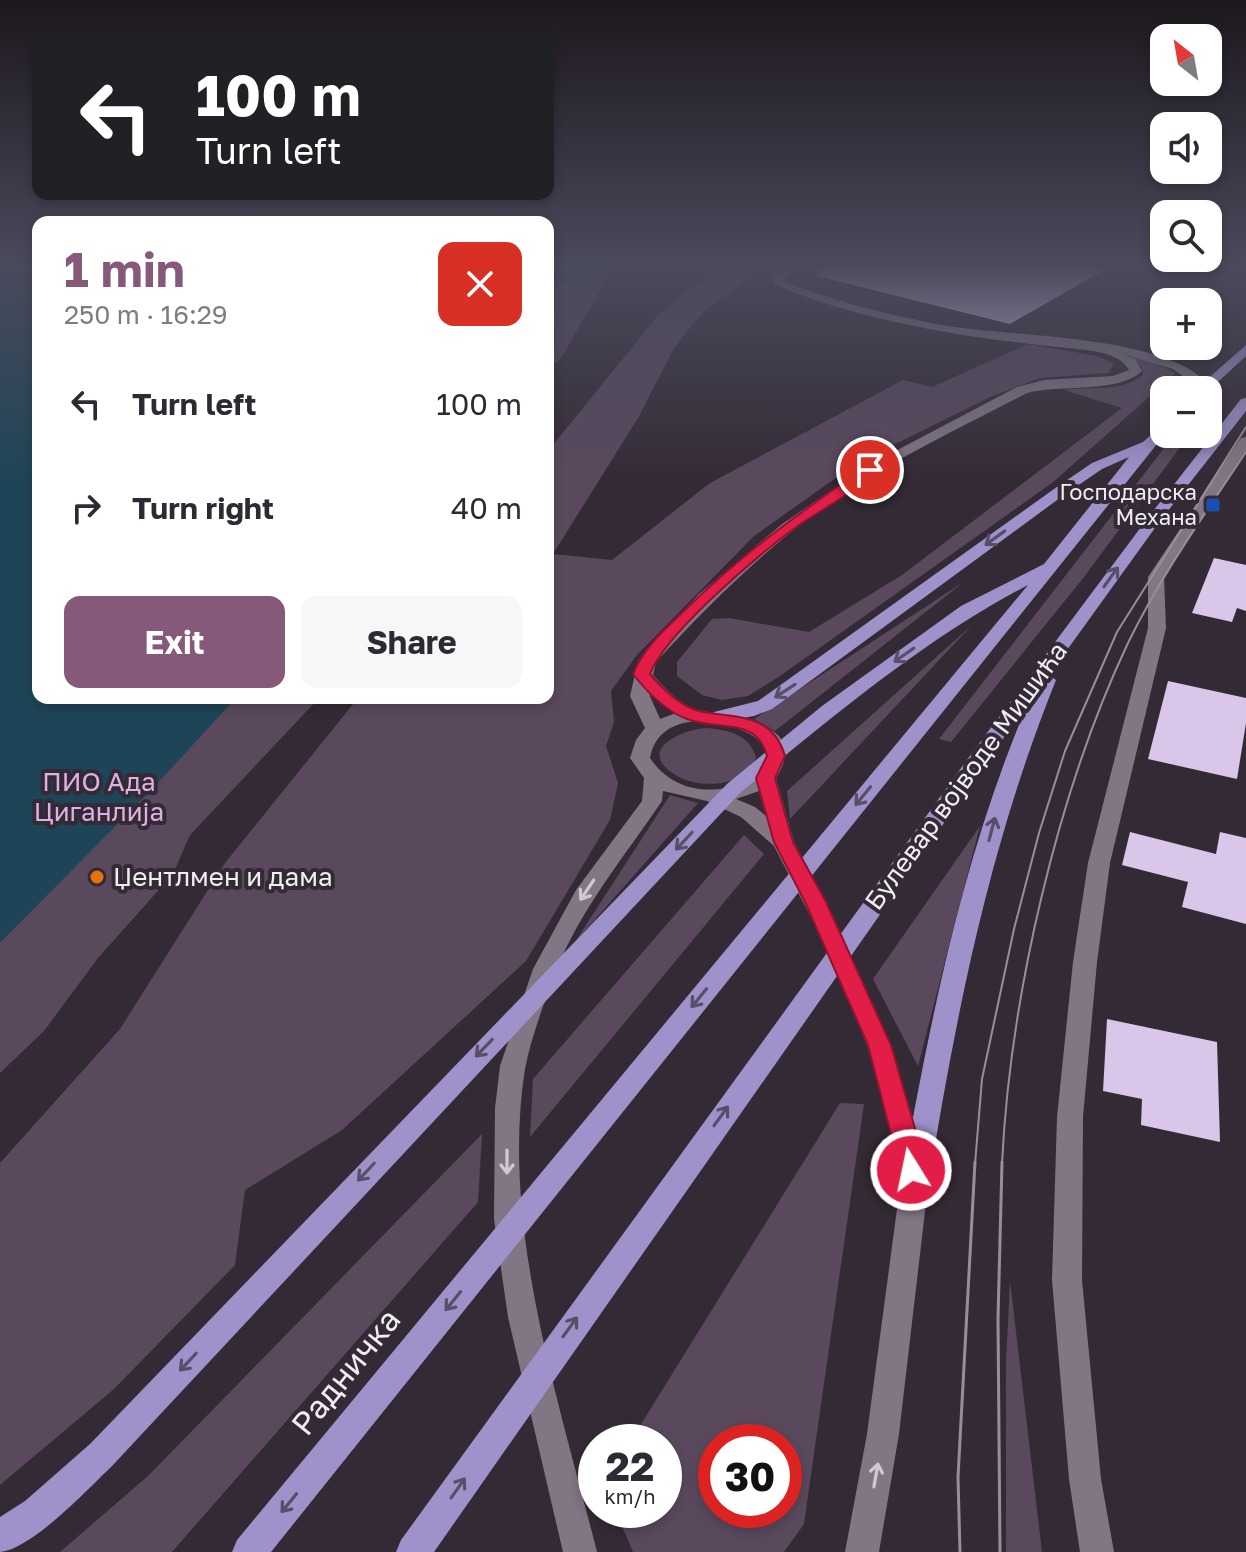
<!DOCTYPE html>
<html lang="en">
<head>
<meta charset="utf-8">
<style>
	:root { --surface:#fff; --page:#f7f7f7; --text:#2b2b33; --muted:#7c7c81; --accent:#86587a }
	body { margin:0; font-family:"Golos Text",sans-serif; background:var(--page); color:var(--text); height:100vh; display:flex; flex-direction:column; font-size:30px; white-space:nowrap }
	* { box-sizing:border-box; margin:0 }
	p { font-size:26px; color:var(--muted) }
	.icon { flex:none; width:44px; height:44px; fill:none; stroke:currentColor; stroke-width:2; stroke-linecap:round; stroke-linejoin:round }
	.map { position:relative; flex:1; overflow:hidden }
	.details { position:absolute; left:32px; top:216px; width:522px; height:488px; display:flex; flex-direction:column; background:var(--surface); border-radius:16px; box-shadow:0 4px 12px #0003 }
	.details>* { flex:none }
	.top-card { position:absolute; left:32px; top:32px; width:522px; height:168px; border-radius:16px; box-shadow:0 4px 12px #0003; background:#202124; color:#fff; overflow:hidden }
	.needle { width:52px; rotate:329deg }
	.fabs { position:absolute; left:1150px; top:24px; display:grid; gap:16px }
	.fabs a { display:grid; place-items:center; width:72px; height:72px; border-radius:16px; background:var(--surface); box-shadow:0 4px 12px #0003; font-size:40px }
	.speed { position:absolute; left:578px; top:1424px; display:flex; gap:16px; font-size:40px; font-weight:700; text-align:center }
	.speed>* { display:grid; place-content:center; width:104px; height:104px; border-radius:50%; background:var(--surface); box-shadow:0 4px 12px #0003; line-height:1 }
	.speed small { font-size:20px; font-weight:400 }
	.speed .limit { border:12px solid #d22; background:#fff; color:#111 }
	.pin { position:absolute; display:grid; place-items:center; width:68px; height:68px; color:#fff; margin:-34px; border:4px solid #fff; border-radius:50%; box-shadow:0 2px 8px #0007 }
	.me { position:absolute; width:88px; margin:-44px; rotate:350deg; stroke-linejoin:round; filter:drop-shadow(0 0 6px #0008) }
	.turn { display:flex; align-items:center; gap:28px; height:168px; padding:0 32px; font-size:36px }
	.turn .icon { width:104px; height:104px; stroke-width:2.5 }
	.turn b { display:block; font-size:56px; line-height:68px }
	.round { display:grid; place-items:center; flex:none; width:84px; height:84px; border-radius:16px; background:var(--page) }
	.overview { display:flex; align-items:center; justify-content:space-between; height:136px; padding:0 32px }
	h1 { font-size:48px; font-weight:700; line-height:60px; color:var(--accent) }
	.action { display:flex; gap:16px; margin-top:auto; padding:16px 32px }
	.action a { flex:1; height:92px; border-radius:16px; background:var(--accent); color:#fff; font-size:32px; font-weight:700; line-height:92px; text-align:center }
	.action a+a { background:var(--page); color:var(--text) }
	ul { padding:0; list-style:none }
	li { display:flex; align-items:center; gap:24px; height:104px; padding:0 32px }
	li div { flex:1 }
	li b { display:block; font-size:30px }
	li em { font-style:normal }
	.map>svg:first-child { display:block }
	.green { fill:#5a495d; fill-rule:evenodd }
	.water { fill:#1e4557 }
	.building { fill:#d9c6e9 }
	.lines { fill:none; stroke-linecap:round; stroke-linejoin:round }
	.minor { fill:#827684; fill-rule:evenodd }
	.major { fill:#9f92cb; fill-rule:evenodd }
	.tram-far1 { stroke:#978f98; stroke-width:2 }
	.tram { stroke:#978f98; stroke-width:3 }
	.oneway { stroke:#594e6a }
	.oneway2 { stroke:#d0c9d2 }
	.route { fill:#e11d48; stroke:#92132f; stroke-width:2 }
	.transit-dot { fill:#1a4fb4; stroke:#342a35; stroke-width:3 }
	.food-dot { fill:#e8710a; stroke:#342a35; stroke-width:3 }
	.labels { text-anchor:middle; stroke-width:8; stroke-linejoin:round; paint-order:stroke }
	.far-poi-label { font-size:22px; fill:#f2ecf3; stroke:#342a35; text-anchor:end }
	.street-label { font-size:26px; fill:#f2ecf3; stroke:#342a35 }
	.park-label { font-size:26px; fill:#dcb0e1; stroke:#342a35 }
	.poi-label { font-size:26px; fill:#f2ecf3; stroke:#342a35; text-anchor:start }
	.near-street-label { font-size:32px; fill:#f2ecf3; stroke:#342a35 }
</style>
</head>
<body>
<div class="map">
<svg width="1246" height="1552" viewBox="0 0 1246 1552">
	<rect width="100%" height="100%" fill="#342a35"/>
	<path class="green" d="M 721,265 L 771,265 L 709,307 L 692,325 L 673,350 L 638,418 L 553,554 L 612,560 L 710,483 L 903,380 L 932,387 L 1028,344 L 1097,356 L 1114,364 L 1108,373 L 1040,378 L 990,397 L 857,463 L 754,536 L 637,655 L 611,691 L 614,722 L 606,746 L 618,783 L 610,820 L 526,961 L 342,1130 L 245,1190 L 235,1265 L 114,1389 L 0,1485 L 0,1163 L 120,1029 L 225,863 L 358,698 L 548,698 L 548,451 L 660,313 Z
		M 614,267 L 561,358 L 548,370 L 548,286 Z
		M 1127,354 L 1147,359 L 1176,373 L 1052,483 L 780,676 L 748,696 L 722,700 L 702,695 L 677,676 L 677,662 L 712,619 L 729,618 L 809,632 L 902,575 L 1122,408 L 1064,390 C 1091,386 1120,393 1143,375 L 1142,368 Z
		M 1175,434 L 1190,434 L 1084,577 L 951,742 L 939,739 Z
		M 0,439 L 38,698 L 319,698 L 190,835 L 173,874 L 98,958 L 44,1031 L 0,1073 Z
		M 965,581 L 775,731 L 754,719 Z
		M 972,625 L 790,819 L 787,791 Z
		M 707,728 C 728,730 749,734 756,757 C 747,788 697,790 674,774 C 635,749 684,729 707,728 Z
		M 670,795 L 698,803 L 575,942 Z
		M 980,826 L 918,1066 L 873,979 Z
		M 744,835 L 764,854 L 530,1137 L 533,1079 Z
		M 840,1103 L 864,1104 L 804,1524 L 784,1552 L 633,1552 L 615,1510 L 664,1510 L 664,1442 L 630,1442 ZM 716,1442 L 784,1442 L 784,1510 L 716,1510 Z
		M 482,1134 L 478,1202 L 172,1552 L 60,1552 L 148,1476 Z
		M 1010,1281 L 1042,1552 L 1006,1552 L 1006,1364 Z"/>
	<path class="water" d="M 0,265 L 38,265 L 38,698 L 236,698 L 155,786 L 0,943 Z
		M 548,265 L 617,265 L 548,286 Z"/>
	<path class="building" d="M 818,265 L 1113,265 L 1010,324 L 817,276 Z
		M 1214,558 L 1246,565 L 1246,611 L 1237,608 L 1232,622 L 1192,613 Z
		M 1168,681 L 1246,698 L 1246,723 L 1237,779 L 1148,759 Z
		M 1130,832 L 1216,854 L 1220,832 L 1246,838 L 1246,924 L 1182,907 L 1188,882 L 1122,865 Z
		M 1107,1019 L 1217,1042 L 1220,1142 L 1141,1125 L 1142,1099 L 1103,1091 Z"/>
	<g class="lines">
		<path class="minor" d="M 788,265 L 800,265 L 784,281 C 831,300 881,313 931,323 C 1007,339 1159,331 1211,386 L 1200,389 L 1173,369 L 1123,354 L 1135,359 L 1142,371 C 1118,394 1059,384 1027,393 C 977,419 925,444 876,473 C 792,522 721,591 656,662 L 653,675 C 664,688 681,705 698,710 C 733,718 812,721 776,778 L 794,842 L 837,925 L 891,1045 L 921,1146 L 927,1194 L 899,1434 L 879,1552 L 845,1552 L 867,1434 L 899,1194 L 895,1146 L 867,1045 L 815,925 L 774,846 L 741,817 L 707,801 L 663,791 L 662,801 C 625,856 581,908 556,971 C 545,1001 531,1037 525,1069 C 500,1225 559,1401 597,1552 L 563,1552 L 508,1317 L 494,1219 L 495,1108 L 500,1066 L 533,969 L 576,890 L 642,801 L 644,778 L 630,758 L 636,740 L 645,728 L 630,696 L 638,661 L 699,594 L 781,525 L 865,467 L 1017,387 L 1044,380 L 1113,376 L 1129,370 C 1119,351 1086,350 1068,348 C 968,338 868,323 775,285 L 774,277 ZM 649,694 L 676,713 L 660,719 ZM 705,721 C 846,741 704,839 650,758 C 655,730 678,720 705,721 ZM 759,791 L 766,816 L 755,807 L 736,799 Z
			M 1246,437 L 1246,452 L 1164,577 L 1166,628 L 1110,863 L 1097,962 L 1083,1117 L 1082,1280 L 1101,1479 L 1114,1552 L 1080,1552 L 1069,1479 L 1052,1280 L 1057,1117 L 1073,962 L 1088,863 L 1148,628 L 1148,577 L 1241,438 Z"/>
		<path class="major" d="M 1246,345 L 1246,356 L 1208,391 L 1195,390 Z
			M 1246,398 L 1246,411 L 1160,521 L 1049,675 L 1056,680 C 989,846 955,1018 927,1194 L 923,1202 L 913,1206 L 903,1202 L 899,1194 C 929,1027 961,860 1028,703 L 434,1552 L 396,1552 L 401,1540 L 972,753 L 1150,515 L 1241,399 Z
			M 1164,423 L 1165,434 L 271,1552 L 232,1552 L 237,1540 L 1028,585 C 923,640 832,717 741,792 L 112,1466 C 88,1489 32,1549 0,1552 L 0,1517 L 25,1501 L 90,1444 L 727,784 L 822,706 L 961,606 L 1044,564 L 1129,457 L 1102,469 L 1064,495 L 772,709 L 754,716 L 721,722 L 712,716 L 714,712 L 758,701 L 1054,489 L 1092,463 L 1143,442 Z"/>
		<path class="tram-far1" d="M 975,1164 L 982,1079 L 1014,929 L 1039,833 L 1065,751 L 1117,632 L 1246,427
			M 1002,1164 C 1010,998 1057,793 1128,643 C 1161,575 1205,514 1246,452"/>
		<path class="tram" d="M 960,1552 L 958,1477 L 975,1162
			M 1000,1552 L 998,1318 L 1002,1162"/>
	</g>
	<defs><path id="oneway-shaft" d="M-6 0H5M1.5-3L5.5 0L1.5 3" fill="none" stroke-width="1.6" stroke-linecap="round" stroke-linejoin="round" transform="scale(2)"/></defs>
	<g class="oneway">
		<use href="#oneway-shaft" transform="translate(995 538) rotate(144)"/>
		<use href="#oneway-shaft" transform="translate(1111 577) rotate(-54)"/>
		<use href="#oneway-shaft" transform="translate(904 655) rotate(145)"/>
		<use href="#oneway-shaft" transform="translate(785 691) rotate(147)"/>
		<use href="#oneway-shaft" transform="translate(863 796) rotate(129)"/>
		<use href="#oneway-shaft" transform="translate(992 829) rotate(-75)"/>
		<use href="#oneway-shaft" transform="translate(684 841) rotate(133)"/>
		<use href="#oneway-shaft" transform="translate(699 998) rotate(129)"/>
		<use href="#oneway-shaft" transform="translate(484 1048) rotate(134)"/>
		<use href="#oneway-shaft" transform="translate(721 1116) rotate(-54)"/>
		<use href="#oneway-shaft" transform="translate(366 1172) rotate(133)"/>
		<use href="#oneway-shaft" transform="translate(453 1301) rotate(129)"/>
		<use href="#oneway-shaft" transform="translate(570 1327) rotate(-54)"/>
		<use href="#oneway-shaft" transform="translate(188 1362) rotate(133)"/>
		<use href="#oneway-shaft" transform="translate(458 1488) rotate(-55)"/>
		<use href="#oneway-shaft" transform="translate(289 1503) rotate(129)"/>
	</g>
	<g class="oneway2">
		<use href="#oneway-shaft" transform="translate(587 890) rotate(124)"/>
		<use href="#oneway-shaft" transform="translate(507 1162) rotate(90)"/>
		<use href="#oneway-shaft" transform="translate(876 1475) rotate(-80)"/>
	</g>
	<linearGradient id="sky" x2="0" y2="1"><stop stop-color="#1d171d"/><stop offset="0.55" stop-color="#4a4a5c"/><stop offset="1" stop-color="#4a4a5c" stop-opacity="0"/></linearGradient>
	<rect width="1246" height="483" fill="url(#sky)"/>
	<path class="route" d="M 866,467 L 877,470 C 854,494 819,510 792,530 C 755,558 665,634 650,674 C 662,688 680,706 699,711 C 734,719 772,711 785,756 L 775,778 L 793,842 L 826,902 L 891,1045 L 920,1146 L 923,1170 L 919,1177 L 911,1180 L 902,1177 L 868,1045 L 805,902 L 774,842 L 756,778 L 767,756 C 757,716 716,731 687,719 C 665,711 647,692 633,674 C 644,647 666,628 687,608 C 742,554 802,511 866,467 Z"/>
	<rect class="transit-dot" x="1205" y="497" width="16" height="16" rx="4"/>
	<circle class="food-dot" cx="97" cy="877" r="8"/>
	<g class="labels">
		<g class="far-poi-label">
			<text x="1197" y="500">Господарска<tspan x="1197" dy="25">Механа</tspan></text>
		</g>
		<g class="street-label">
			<text transform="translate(966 776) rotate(-54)" y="9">Булевар војводе Мишића</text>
		</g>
		<g class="park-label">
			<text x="99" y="791">ПИО Ада<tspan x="99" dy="30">Циганлија</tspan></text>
		</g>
		<g class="poi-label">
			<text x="113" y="886">Џентлмен и дама</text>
		</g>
		<g class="near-street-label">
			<text transform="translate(346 1372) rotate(-51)" y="11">Радничка</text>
		</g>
	</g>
</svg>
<div class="fabs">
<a><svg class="needle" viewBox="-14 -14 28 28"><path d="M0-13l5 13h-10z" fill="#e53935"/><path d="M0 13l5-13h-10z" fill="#7c7c81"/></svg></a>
<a><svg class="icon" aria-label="sound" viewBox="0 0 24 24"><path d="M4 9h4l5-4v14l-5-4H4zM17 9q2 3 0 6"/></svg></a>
<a><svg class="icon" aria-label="search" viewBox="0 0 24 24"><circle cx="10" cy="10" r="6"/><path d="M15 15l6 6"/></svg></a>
<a>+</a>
<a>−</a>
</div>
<div class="speed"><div>22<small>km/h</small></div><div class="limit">30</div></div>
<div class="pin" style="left:870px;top:470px;background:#d93025"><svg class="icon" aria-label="arrive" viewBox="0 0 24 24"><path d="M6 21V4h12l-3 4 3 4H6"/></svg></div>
<svg class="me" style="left:911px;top:1170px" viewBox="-20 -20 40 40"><circle r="17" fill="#e11d48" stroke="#fff" stroke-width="3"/><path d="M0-11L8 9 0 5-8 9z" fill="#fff"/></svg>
<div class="top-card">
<div class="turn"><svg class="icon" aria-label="left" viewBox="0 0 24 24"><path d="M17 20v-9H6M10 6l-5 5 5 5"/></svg><div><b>100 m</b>Turn left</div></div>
</div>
<section class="details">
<div class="overview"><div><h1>1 min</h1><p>250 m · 16:29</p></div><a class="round" style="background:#d93025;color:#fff"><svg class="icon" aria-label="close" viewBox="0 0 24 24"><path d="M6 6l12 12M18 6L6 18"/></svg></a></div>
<ul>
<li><svg class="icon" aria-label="left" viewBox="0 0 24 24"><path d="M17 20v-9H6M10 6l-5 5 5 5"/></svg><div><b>Turn left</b></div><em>100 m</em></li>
<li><svg class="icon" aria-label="right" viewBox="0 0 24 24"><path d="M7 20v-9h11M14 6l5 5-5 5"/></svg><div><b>Turn right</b></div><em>40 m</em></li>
</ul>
<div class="action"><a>Exit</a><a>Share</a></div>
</section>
</div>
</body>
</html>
